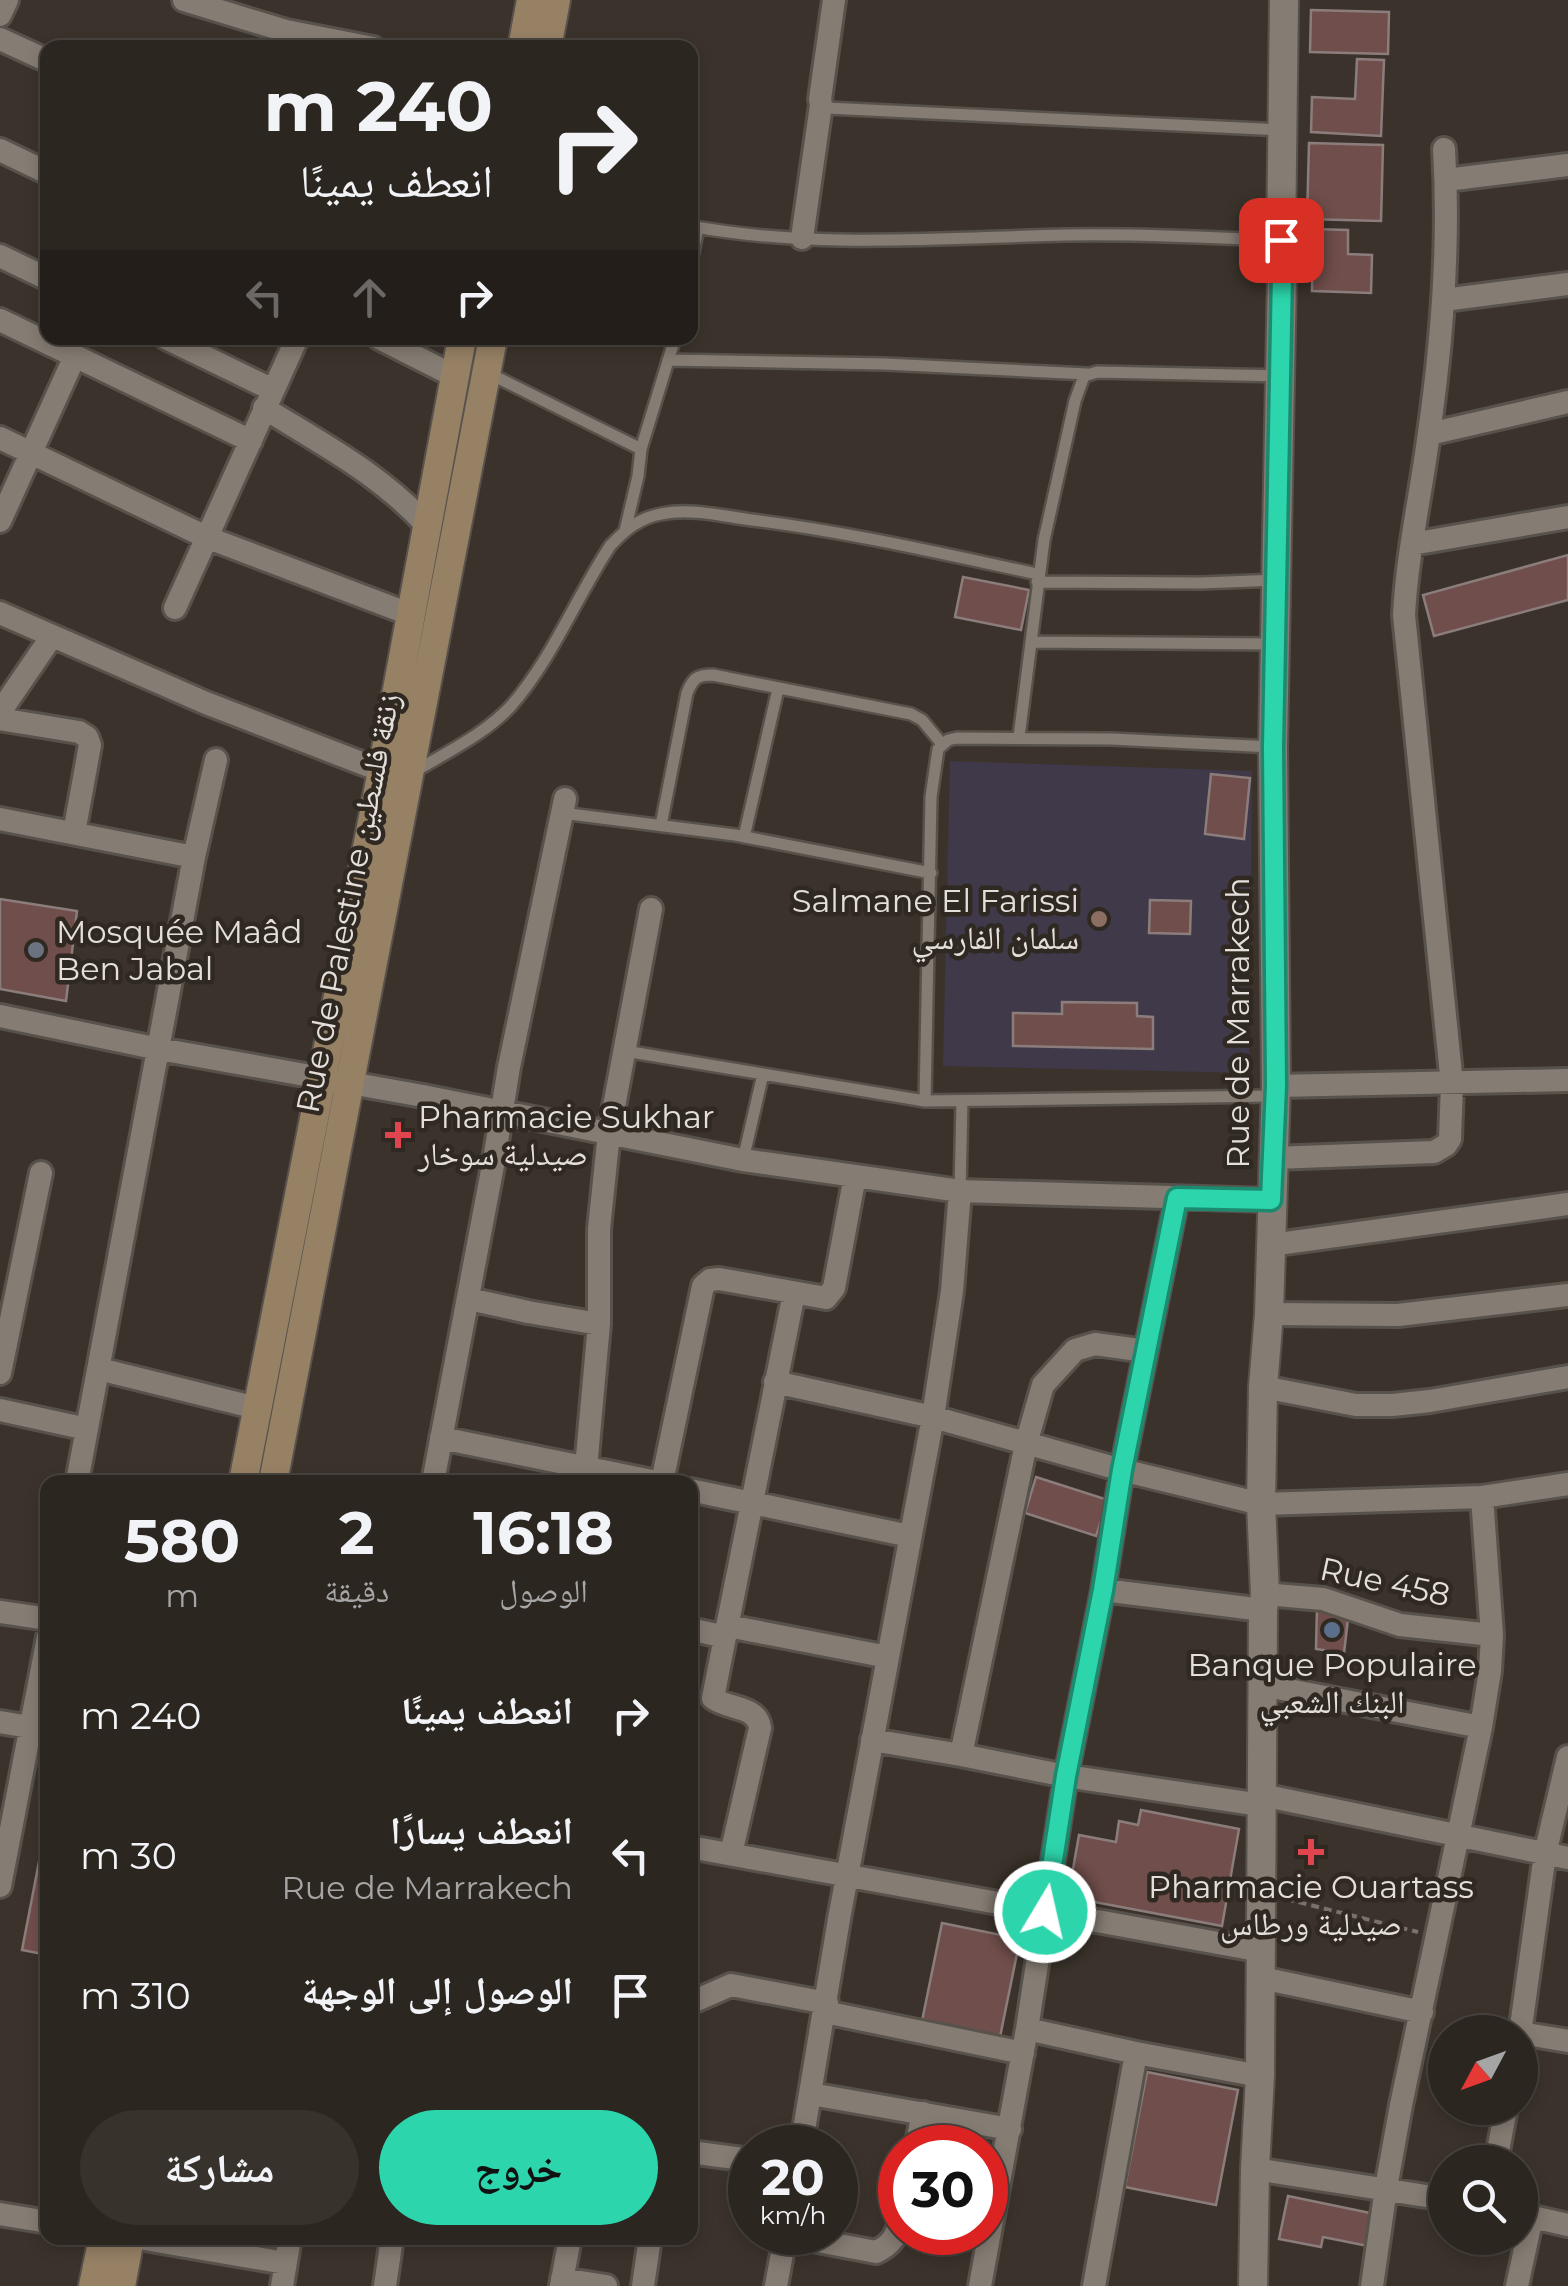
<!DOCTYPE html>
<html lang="ar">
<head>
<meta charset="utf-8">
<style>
	:root { --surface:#2c2620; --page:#38322d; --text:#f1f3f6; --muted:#a6a5a5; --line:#48433e; --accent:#2cd5ab }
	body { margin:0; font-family:Montserrat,"Noto Naskh Arabic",sans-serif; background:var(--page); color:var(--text); direction:rtl; height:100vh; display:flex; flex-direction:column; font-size:38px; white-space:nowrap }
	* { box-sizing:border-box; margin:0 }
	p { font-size:32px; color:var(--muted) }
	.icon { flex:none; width:55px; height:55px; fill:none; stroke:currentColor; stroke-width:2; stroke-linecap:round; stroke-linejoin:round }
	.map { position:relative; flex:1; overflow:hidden; direction:ltr }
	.details { position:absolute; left:40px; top:1475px; width:658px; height:770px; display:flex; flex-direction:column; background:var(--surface); border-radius:20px; box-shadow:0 5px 15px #0003,0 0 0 2px var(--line); direction:rtl }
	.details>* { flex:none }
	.guide { position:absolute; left:40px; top:40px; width:658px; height:305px; border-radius:20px; box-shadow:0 5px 15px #0003,0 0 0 2px var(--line); direction:rtl; background:#2c2620; color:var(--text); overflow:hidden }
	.needle { width:65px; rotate:229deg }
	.fabs { position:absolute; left:1428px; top:2015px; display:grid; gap:20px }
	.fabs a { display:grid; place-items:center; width:110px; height:110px; border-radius:50%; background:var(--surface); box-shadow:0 5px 15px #0003,0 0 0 2px var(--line); font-size:50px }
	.speed { position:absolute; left:728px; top:2125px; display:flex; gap:20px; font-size:50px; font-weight:700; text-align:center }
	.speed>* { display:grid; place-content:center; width:130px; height:130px; border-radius:50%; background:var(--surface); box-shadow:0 5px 15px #0003,0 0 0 2px var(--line); line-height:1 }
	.speed small { font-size:25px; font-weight:400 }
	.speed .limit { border:15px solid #d22; background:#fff; color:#111 }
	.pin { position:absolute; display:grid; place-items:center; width:85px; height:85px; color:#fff; margin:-42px; border-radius:20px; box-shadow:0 5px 15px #0006 }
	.me { position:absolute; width:110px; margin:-55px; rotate:9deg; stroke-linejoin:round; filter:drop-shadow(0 0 8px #0008) }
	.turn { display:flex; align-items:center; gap:35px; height:210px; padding:0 40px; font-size:45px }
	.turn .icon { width:130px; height:130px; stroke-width:2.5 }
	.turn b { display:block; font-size:70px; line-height:85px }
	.lanes { display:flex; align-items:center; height:95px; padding:0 40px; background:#0003; justify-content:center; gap:50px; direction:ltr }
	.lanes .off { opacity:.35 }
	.eta { display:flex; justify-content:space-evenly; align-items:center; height:170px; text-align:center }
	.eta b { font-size:60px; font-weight:700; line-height:70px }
	.primary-button { display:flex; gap:20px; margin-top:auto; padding:20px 40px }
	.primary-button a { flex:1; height:115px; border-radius:60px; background:var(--accent); color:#111; font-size:40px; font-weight:700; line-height:115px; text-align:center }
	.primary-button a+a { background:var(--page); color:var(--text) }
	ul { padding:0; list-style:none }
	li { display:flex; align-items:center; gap:30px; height:140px; padding:0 40px }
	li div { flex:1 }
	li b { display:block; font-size:38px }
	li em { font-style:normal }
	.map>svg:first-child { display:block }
	.education { fill:#3f3949 }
	.building { fill:#704e4b; stroke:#8b7d7c; stroke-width:2.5 }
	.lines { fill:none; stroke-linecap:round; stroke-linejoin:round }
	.service-casing { stroke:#58524c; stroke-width:16 }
	.minor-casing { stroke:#58524c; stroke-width:28 }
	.tertiary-casing { stroke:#58524c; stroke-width:32 }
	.secondary-casing { stroke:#58524c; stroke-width:32 }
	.path { stroke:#79726b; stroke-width:4; stroke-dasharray:8 5; stroke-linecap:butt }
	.service { stroke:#857c73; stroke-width:11 }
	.minor { stroke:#857c73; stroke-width:22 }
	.tertiary { stroke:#857c73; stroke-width:28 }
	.secondary { stroke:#968165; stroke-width:28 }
	.route-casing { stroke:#1d8a6f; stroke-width:25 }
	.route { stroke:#2cd5ab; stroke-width:18 }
	.education-dot { fill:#8d6e63; stroke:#302922; stroke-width:4 }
	.worship-dot { fill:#6b7280; stroke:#302922; stroke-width:4 }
	.health-dot { fill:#e0444e; stroke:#302922; stroke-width:4 }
	.service-dot { fill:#5c6f8a; stroke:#302922; stroke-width:4 }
	.labels { text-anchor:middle; stroke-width:9; stroke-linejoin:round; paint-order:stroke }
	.poi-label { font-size:32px; fill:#e4dfdb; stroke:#302922; text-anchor:start }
	.street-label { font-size:32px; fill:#e4dfdb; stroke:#302922 }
</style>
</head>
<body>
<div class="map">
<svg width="1568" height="2286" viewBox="0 0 1568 2286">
	<rect width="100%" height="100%" fill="#3b332b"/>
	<path class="education" d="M 950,761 L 1252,771 L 1249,1073 L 943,1066 Z"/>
	<path class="building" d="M 1311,10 L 1389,12 L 1388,54 L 1310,52 Z
		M 1357,59 L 1384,60 L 1381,136 L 1311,132 L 1312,97 L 1355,99 Z
		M 1309,143 L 1383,145 L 1381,221 L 1307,219 Z
		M 1313,229 L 1348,230 L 1348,254 L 1372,255 L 1371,293 L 1312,291 Z
		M 1568,555 L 1568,600 L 1434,636 L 1423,595 Z
		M 963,577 L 1029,590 L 1021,630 L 955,617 Z
		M 1211,774 L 1250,778 L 1244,839 L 1205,834 Z
		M 0,899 L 77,911 L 66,1001 L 0,989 Z
		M 1150,900 L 1191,901 L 1190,934 L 1149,933 Z
		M 1062,1002 L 1137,1003 L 1137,1016 L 1153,1017 L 1153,1049 L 1013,1046 L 1013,1013 L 1062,1014 Z
		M 1036,1477 L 1108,1500 L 1096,1536 L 1025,1513 Z
		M 1317,1606 L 1349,1610 L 1344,1653 L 1316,1649 Z
		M 1141,1810 L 1239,1829 L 1222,1926 L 1068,1897 L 1079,1835 L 1116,1842 L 1119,1821 L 1138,1825 Z
		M 48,1815 L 48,1955 L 22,1950 Z
		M 942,1923 L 1020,1939 L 1000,2037 L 922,2021 Z
		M 1147,2072 L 1238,2090 L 1216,2205 L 1125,2187 Z
		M 1288,2196 L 1375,2214 L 1368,2246 L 1323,2237 L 1321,2247 L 1279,2239 Z"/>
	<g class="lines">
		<g class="service-casing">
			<path id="service" d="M 821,105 L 827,108 L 1282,130
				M 690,226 C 815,249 940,238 1066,235 C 1137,234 1209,237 1281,241
				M 690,267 L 698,228
				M 668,360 L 885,364 L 1087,374
				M 488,373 L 641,449
				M 625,531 L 638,476 L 641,449 L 675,338
				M 1037,582 L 1201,583 L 1277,580
				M 1031,642 L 1276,644
				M 1019,737 L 1044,540 L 1075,401 L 1084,376 L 1097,372 L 1280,376
				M 414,772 C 447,752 485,734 511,706 C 552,659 576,598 610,546 C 625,530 639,518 661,514 C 691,508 722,516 752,520 C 849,532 943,554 1038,574
				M 562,813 L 735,835 L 931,873
				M 661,825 L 687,693 C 693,678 697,675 713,675 L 911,714 L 922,720 L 942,744
				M 744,837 L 778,689
				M 625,1051 L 925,1101 L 1275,1096
				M 925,1101 L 931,797 L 938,749 L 948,740 L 957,738 L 1112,739 L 1273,747
				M 743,1160 L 763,1074
				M 960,1191 L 962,1101"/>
		</g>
		<g class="minor-casing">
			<path id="minor" d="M 184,0 L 286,31 L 373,48
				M 0,15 L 7,0
				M 0,39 L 48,61
				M 0,150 L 48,173
				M 1446,180 L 1568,165
				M 802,238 L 821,105 L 820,99 L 834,0
				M 0,256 L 48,279
				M 1444,300 L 1568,284
				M 0,320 L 251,441
				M 166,338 L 273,390
				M 379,338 L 454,376
				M 264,408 C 322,444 382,475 428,527
				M 1429,434 L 1568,402
				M 0,438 L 206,537 L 412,615
				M 0,521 L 75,356
				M 1412,544 L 1568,517
				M 175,608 L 297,338
				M 0,613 L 206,703 L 382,771 L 395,773
				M 0,712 L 52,636
				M 0,719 L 79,732 L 87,737 L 90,745 L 74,833
				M 0,819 L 194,857
				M 0,1016 L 159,1049 L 423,1096 L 743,1160 L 960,1191 L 1271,1200
				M 1276,1086 L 1568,1080
				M 1274,1158 L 1434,1152 L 1446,1145 L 1450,1139 L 1452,1084 L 1404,615 C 1407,556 1420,499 1428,440 C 1442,344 1450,247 1444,149
				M 1270,1245 L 1568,1204
				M 469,1299 L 528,1312 L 599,1324
				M 1269,1314 L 1398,1315 L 1568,1295
				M 99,1369 L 257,1408
				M 0,1373 L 41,1173
				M 775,1382 L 933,1417 L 1122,1470 L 1261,1504 L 1482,1497 L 1568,1484
				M 1263,1387 L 1356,1405 L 1392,1405 L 1430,1401 L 1568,1377
				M 0,1410 L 87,1429
				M 441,1438 L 657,1482
				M 586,1468 L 599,1324 L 599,1229 L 609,1133 L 651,909
				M 77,1482 L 194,857 L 216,760
				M 433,1482 L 494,1160 L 509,1067 L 565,799
				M 662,1482 L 703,1286 L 710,1280 L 719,1279 L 826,1298 L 834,1288 L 855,1176
				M 690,1490 L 910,1536
				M 1103,1590 L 1263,1610
				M 1265,1594 L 1323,1599 L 1400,1625 L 1492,1635
				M 0,1612 L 48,1619
				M 728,1626 L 888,1657
				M 690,1629 L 725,1637 L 794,1293
				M 725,1637 L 713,1698 C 729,1710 757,1705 760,1728 L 731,1854
				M 1262,1685 L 1481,1727
				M 0,1722 L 48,1730
				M 872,1740 L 961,1755 L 1066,1776 L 1261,1805
				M 961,1755 L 1026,1444 L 1043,1385 L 1075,1350 L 1095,1344 L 1146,1351
				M 1261,1795 L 1568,1858
				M 690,1847 L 1262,1951
				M 0,1886 L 48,1637
				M 1262,1978 L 1422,2012
				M 690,2003 L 731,1985 L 827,2003
				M 825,2012 L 1023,2053
				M 1027,2029 L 1136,2053 L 1260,2076
				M 1520,2033 L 1568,2041
				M 1520,2034 L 1545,1854 L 1568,1757
				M 811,2094 L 1010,2129
				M 801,2148 L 839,1919 L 933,1417 L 952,1291 L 960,1191
				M 916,2148 L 923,2113
				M 690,2152 L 750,2160
				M 1496,2162 L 1506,2108
				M 1255,2169 L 1445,2199
				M 0,2214 L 48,2222
				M 1520,2214 L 1568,2225
				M 786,2235 L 876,2252 C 891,2245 897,2236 900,2220
				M 139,2238 L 285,2263
				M 562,2279 L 606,2286
				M 282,2286 L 290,2238
				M 385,2286 L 392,2238
				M 561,2286 L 570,2238
				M 643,2286 L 650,2238
				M 776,2286 L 786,2232
				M 980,2286 L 1027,2029 L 1066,1776 L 1103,1590 L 1122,1470 L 1177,1198
				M 1094,2286 L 1136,2053
				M 1372,2286 L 1386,2188 L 1401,2105 L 1481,1727 L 1490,1671 L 1492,1635 L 1482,1497
				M 1517,2286 L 1532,2217"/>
		</g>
		<g class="tertiary-casing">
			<path id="tertiary" d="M 1253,2286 L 1255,2169 L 1260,2076 L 1263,1610 L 1265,1594 L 1261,1504 L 1263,1387 L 1269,1314 L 1276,1086 L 1273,747 L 1282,273 L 1281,241 L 1284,0"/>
		</g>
		<g class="secondary-casing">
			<path id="secondary" d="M 522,48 L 531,0
				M 547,48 L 556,0
				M 243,1482 L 382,771 L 462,338
				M 273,1482 L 493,338
				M 93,2286 L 103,2238
				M 121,2286 L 130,2238"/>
		</g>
		<path class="path" d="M 1286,1899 L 1418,1932"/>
		<use href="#service" class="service"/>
		<use href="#minor" class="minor"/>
		<use href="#tertiary" class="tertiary"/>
		<use href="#secondary" class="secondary"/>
	</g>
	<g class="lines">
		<g class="route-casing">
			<path id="route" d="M 1045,1912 L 1066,1776 L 1103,1590 L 1122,1470 L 1177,1198 L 1271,1200 L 1276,1086 L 1273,747 L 1282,273 L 1281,240"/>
		</g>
		<use href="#route" class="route"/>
	</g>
	<circle class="education-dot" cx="1099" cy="919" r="10"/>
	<circle class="worship-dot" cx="36" cy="950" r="10"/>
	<g class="health-dot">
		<path d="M393 1120h10v10h10v10h-10v10h-10v-10h-10v-10h10z"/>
		<path d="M1306 1837h10v10h10v10h-10v10h-10v-10h-10v-10h10z"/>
	</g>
	<circle class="service-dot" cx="1332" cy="1630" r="10"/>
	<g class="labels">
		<g class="poi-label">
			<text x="1079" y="912" text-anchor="end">Salmane El Farissi<tspan x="1079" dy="37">سلمان الفارسي</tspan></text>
			<text x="56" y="943">Mosquée Maâd<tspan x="56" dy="37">Ben Jabal</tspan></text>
			<text x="418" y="1128">Pharmacie Sukhar<tspan x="418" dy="37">صيدلية سوخار</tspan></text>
			<text x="1332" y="1676" text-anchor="middle">Banque Populaire<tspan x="1332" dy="37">البنك الشعبي</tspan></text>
			<text x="1311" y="1898" text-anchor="middle">Pharmacie Ouartass<tspan x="1311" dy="37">صيدلية ورطاس</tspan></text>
		</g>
		<g class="street-label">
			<text transform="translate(348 903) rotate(-79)" y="11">Rue de Palestine زنقة فلسطين</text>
			<text transform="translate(1238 1023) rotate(-90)" y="11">Rue de Marrakech</text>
			<text transform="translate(1385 1582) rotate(12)" y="11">Rue 458</text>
		</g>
	</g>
</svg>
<div class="fabs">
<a><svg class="needle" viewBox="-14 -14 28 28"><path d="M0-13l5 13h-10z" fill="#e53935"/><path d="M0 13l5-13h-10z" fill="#a6a5a5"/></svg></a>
<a><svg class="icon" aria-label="search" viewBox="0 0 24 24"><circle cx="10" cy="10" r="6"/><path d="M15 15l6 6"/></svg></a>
</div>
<div class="speed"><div>20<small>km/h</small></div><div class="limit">30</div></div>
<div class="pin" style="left:1281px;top:240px;background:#d93025"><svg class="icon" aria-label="arrive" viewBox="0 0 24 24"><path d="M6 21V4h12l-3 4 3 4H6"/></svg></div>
<svg class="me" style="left:1045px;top:1912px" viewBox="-20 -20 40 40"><circle r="17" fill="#2cd5ab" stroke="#fff" stroke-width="3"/><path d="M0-11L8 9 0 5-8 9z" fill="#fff"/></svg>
<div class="guide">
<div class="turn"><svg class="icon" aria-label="right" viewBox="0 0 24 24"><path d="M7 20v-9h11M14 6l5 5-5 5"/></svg><div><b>240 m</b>انعطف يمينًا</div></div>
<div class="lanes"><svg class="icon off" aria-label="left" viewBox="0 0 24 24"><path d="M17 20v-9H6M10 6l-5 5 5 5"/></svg><svg class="icon off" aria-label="ahead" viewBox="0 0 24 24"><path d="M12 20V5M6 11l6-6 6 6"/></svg><svg class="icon" aria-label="right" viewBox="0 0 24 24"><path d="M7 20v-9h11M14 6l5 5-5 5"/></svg></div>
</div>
<section class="details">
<div class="eta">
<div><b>16:18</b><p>الوصول</p></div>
<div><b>2</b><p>دقيقة</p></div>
<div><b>580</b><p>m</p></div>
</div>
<ul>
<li><svg class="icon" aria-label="right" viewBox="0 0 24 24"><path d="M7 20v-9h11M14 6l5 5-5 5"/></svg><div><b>انعطف يمينًا</b></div><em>240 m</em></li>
<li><svg class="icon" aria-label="left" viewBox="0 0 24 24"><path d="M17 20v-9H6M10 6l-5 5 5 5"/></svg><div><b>انعطف يسارًا</b><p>Rue de Marrakech</p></div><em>30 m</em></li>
<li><svg class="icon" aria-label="arrive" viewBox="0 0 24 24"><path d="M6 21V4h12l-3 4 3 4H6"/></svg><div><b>الوصول إلى الوجهة</b></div><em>310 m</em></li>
</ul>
<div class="primary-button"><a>خروج</a><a>مشاركة</a></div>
</section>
</div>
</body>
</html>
